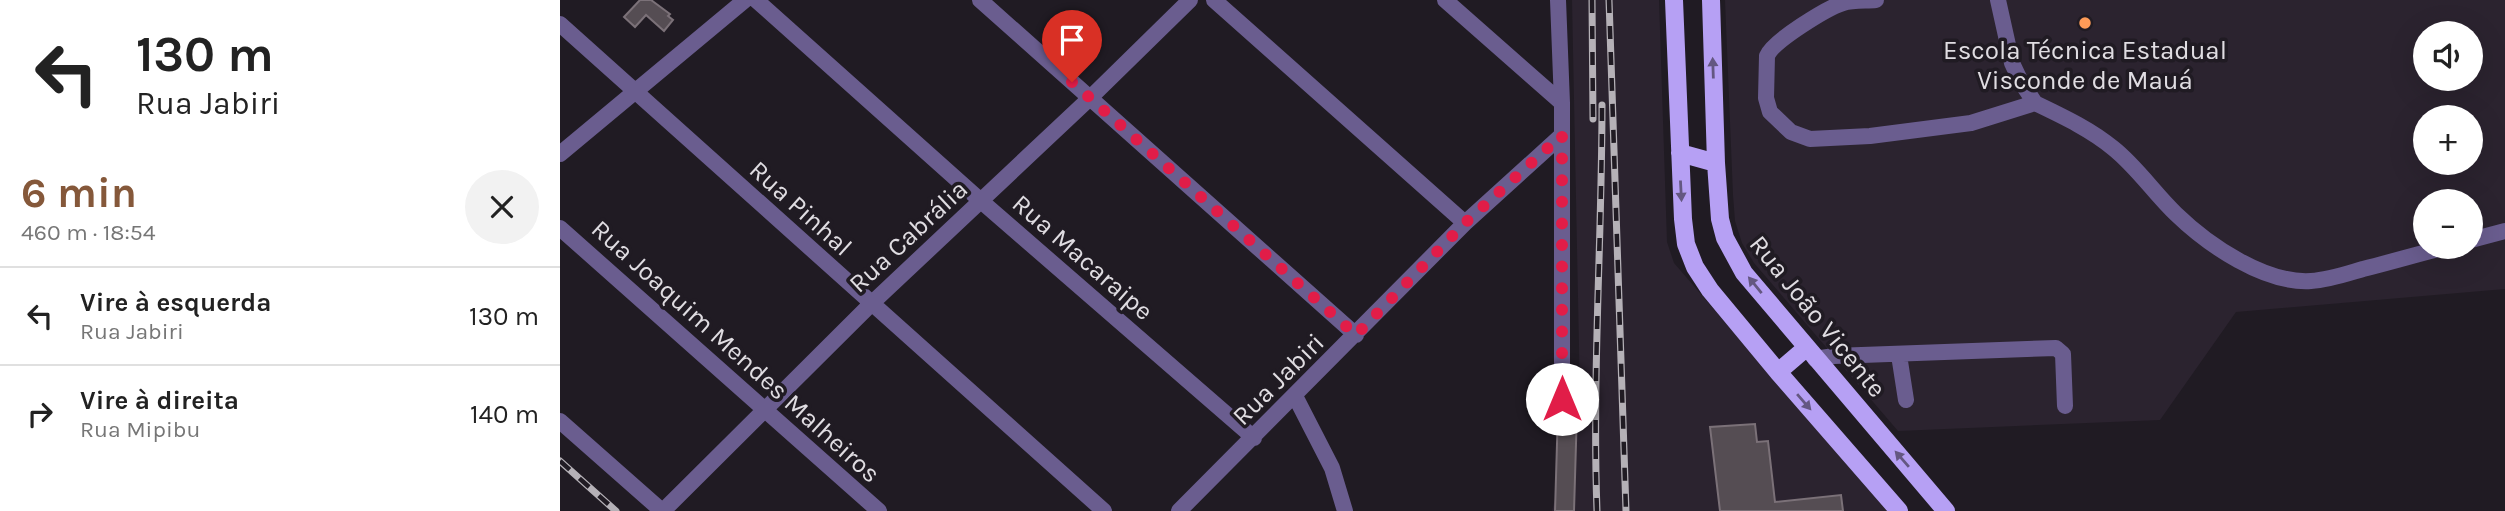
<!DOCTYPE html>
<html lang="pt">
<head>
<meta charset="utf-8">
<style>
	:root { --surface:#fff; --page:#f2f2f2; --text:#222; --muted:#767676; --line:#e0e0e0; --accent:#85583a }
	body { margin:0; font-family:Karla,sans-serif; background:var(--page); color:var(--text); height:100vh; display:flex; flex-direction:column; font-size:26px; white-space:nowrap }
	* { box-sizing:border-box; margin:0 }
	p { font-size:23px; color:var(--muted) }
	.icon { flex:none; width:38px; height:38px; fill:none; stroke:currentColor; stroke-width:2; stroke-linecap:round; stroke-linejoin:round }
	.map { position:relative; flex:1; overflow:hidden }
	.side { display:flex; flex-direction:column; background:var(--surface); width:560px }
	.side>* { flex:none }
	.hud { background:#fff; color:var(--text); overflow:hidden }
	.buttons { position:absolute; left:1853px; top:21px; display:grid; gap:14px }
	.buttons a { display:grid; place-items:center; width:70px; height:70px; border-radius:50%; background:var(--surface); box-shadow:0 7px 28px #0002; font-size:35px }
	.pin { position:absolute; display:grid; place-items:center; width:60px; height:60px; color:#fff; margin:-72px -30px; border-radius:50% 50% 50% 0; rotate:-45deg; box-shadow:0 0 7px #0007 }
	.pin .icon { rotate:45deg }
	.me { position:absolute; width:77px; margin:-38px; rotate:0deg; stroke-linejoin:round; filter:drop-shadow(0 0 5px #0008) }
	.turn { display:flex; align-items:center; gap:24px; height:147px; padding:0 21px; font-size:32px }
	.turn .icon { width:91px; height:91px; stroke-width:2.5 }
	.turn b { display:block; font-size:49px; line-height:60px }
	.round { display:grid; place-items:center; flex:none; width:74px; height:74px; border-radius:37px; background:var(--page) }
	.head { display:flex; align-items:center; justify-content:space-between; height:119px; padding:0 21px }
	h1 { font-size:42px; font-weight:700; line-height:52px; color:var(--accent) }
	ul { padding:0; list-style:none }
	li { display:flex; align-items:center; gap:21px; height:98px; padding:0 21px; border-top:2px solid var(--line) }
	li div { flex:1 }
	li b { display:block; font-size:26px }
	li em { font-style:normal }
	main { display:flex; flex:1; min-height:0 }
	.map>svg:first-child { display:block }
	.built { fill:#2b232f; fill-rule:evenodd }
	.building { fill:#554d53; stroke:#7b7178; stroke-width:2 }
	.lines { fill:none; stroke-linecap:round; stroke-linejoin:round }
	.minor { stroke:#6a5d8f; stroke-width:16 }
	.major { stroke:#b6a0f4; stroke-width:18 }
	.rail-casing { stroke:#b5b1b7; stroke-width:7 }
	.rail { stroke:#201b23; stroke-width:4.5; stroke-dasharray:13; stroke-linecap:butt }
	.oneway { fill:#645781 }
	.route { stroke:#e11d48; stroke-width:12; stroke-dasharray:0 21.6 }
	.poi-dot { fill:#fe9b58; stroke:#201b23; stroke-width:2.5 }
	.labels { text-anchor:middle; stroke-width:7; stroke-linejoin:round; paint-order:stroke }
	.poi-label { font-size:26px; fill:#e0dde2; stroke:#201b23 }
	.street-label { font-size:26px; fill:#e0dde2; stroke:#201b23 }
</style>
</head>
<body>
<main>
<section class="side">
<div class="hud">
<div class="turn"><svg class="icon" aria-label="left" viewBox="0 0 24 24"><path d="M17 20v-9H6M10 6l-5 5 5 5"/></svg><div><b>130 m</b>Rua Jabiri</div></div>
</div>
<div class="head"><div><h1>6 min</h1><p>460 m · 18:54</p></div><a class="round"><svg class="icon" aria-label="close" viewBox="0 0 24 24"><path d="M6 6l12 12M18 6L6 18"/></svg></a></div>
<ul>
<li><svg class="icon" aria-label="left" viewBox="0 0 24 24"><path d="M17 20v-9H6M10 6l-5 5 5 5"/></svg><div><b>Vire à esquerda</b><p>Rua Jabiri</p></div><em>130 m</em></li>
<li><svg class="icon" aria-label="right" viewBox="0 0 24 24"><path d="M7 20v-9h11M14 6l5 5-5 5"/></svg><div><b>Vire à direita</b><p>Rua Mipibu</p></div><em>140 m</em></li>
</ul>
</section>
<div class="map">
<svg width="1945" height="511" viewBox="0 0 1945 511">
	<rect width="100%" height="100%" fill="#201b23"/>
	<path class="built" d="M 1012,0 L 1099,0 L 1107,242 L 1114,263 L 1328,511 L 992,511 L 1020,396 Z
		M 1165,0 L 1945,0 L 1945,289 L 1676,312 L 1600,420 L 1338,431 L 1194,263 L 1182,243 L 1175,221 L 1173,195 ZM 1866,33 L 1911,33 L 1911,79 L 1866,79 ZM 1866,117 L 1911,117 L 1911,163 L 1866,163 ZM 1866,201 L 1911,201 L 1911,247 L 1866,247 Z"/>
	<path class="building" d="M 80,0 L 91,0 L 110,14 L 108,16 L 113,20 L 104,31 L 86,15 L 75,27 L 64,17 Z
		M 998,410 L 1017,410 L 1014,511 L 995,511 Z
		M 1195,424 L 1197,442 L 1208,441 L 1215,502 L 1281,495 L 1283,511 L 1160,511 L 1150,427 Z"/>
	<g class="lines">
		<path class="minor" d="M 196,0 L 421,201 L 694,438
			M 420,0 L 796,335
			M 654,0 L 905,223
			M 885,0 L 1002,103
			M 998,0 L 1002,103 L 1002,399
			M 1316,0 C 1306,1 1293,0 1283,3 C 1267,8 1213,41 1207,56 L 1206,98 L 1210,112 L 1231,132 L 1250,139 L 1310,136 L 1411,123 L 1475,103 C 1502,116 1530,129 1553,148 C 1577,167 1594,193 1616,214 C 1648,245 1705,284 1751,281 C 1769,280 1786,274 1803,269 C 1831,262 1858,254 1886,247
			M 1438,0 L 1452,63 L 1461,82 L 1475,103
			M 0,24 L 544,511
			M 0,154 L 185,0
			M 0,228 L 319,511
			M 1911,240 L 1945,231
			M 1339,355 L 1346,400
			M 1255,359 L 1274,356 L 1496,348 L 1503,354 L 1505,406
			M 735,396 L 772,468 L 785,511
			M 0,421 L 102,511
			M 103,511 L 311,304 L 530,98 L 630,0
			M 619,511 L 905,223 L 1002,135"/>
		<path class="major" d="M 1114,0 L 1123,219 L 1126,244 L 1135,267 L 1150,290 L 1218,372 L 1339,511
			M 1151,0 L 1156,163 L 1160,219 L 1165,238 L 1184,273 L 1386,511
			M 1120,153 L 1156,163
			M 1218,372 L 1246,348"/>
		<g class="rail-casing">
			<path id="rail" d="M 1032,0 L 1033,119
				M 1049,0 L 1066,511
				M 0,461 L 56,511
				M 1037,511 C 1032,376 1042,240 1042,105"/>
		</g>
		<use href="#rail" class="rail"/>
	</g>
	<defs><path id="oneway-solid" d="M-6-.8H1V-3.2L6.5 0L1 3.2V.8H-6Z" transform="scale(1.75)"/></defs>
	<g class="oneway">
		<use href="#oneway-solid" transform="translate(1153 68) rotate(-92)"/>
		<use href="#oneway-solid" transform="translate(1121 191) rotate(87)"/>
		<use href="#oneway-solid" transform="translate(1195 285) rotate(-129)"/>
		<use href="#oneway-solid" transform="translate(1244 402) rotate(49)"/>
		<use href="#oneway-solid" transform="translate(1342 459) rotate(-131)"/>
	</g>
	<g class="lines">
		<path class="route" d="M 512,82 L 796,335 L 905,223 L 1002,135 L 1002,399"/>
	</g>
	<circle class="poi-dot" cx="1525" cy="23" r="7"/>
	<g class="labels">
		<g class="poi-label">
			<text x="1525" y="59">Escola Técnica Estadual<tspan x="1525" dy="30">Visconde de Mauá</tspan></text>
		</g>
		<g class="street-label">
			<text transform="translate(241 208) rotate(42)" y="9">Rua Pinhal</text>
			<text transform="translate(348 236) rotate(-43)" y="9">Rua Cabrália</text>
			<text transform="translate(523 257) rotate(41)" y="9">Rua Macaraipe</text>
			<text transform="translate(1258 316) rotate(51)" y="9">Rua João Vicente</text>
			<text transform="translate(176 351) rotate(42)" y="9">Rua Joaquim Mendes Malheiros</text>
			<text transform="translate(718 379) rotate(-45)" y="9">Rua Jabiri</text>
		</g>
	</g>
</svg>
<div class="buttons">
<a><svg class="icon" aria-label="sound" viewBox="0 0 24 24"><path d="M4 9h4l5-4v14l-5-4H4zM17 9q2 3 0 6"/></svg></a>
<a>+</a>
<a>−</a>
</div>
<div class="pin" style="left:512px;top:82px;background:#d93025"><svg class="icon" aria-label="arrive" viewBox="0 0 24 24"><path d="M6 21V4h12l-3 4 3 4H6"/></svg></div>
<svg class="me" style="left:1002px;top:399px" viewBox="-20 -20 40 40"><circle r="19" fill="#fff"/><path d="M0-13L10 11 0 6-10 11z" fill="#e11d48"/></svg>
</div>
</main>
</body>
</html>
